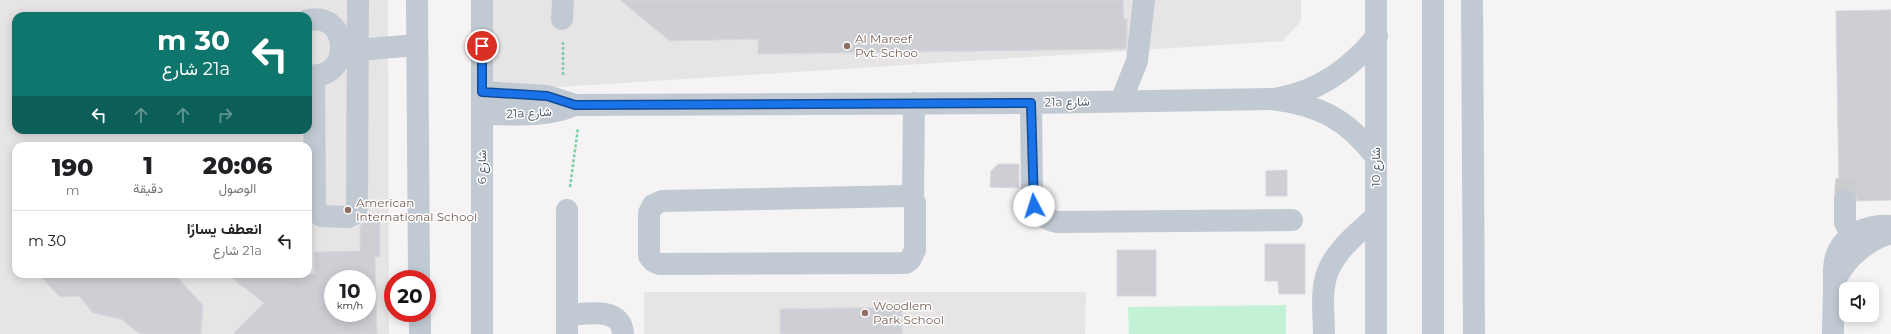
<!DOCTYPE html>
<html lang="ar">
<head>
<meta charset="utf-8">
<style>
	:root { --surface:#fff; --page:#f6f6f6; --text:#202124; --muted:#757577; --line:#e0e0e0 }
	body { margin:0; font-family:Montserrat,Vazirmatn,sans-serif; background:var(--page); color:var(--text); direction:rtl; height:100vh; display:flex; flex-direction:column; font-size:15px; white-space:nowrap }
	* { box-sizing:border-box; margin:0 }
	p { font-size:13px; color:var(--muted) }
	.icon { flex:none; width:22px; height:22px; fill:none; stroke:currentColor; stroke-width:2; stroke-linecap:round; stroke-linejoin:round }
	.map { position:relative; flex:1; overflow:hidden; direction:ltr }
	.panel { position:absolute; left:12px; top:142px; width:300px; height:136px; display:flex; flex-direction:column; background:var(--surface); border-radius:12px; box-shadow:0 2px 10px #0003; direction:rtl }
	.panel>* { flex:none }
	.banner { position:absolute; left:12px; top:12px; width:300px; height:122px; border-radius:12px; box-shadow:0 2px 10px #0003; direction:rtl; background:#0f766e; color:#fff; overflow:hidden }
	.buttons { position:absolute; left:1839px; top:282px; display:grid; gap:8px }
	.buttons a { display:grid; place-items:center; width:40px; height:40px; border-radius:8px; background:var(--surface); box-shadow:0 2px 10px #0003; font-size:20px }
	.speed { position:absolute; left:324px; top:270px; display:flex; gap:8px; font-size:20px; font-weight:700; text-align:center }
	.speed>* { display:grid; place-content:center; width:52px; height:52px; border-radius:50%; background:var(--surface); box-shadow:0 2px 10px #0003; line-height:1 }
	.speed small { font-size:10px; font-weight:400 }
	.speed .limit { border:6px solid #d22; background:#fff; color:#111 }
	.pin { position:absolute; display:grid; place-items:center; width:34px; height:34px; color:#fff; margin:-17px; border:2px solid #fff; border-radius:50%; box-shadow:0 1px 4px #0007 }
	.me { position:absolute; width:44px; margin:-22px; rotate:355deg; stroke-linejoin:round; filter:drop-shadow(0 0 3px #0008) }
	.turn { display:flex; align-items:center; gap:14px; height:84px; padding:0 16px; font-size:18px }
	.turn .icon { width:52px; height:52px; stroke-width:2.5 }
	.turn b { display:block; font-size:28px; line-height:34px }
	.lanes { display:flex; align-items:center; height:38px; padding:0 16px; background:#0003; justify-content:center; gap:20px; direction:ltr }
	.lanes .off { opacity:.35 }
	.eta { display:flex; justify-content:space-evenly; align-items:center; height:68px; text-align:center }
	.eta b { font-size:24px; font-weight:800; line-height:28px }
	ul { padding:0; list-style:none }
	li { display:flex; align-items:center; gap:12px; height:60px; padding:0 16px; border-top:1px solid var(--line) }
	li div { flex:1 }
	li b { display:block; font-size:15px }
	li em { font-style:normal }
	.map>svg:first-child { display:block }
	.education { fill:#e6e4e5; fill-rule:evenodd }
	.green { fill:#c3f1d5 }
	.building { fill:#cdcfd5; stroke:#d7d9de; fill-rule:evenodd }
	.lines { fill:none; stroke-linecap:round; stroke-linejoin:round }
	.minor-tunnel { stroke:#caccce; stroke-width:22; stroke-dasharray:22 11; stroke-linecap:butt }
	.path { stroke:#7ad0a6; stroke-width:2.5; stroke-dasharray:3 2; stroke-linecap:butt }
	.minor { stroke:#c1cad2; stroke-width:22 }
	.route-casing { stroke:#114b97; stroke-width:10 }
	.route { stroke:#1a73e8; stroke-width:7 }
	.education-dot { fill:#8d6e63; stroke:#fff; stroke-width:1.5 }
	.labels { text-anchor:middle; stroke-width:3; stroke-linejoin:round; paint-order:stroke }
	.education-label { font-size:12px; fill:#785e54; stroke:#fff; text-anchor:start }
	.street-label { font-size:12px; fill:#4a5661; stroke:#fff }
</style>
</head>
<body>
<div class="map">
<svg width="1891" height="334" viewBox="0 0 1891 334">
	<rect width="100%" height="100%" fill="#f5f3f3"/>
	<path class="education" d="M 0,0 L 388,0 L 389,334 L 0,334 ZM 16,16 L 308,16 L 308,130 L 16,130 ZM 16,146 L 308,146 L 308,274 L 16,274 ZM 333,279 L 367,279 L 367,313 L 333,313 Z
		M 482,0 L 1301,0 L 1301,21 L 1283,41 L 482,92 Z
		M 644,292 L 1086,292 L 1085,334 L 644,334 Z"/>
	<path class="green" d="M 1286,305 L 1286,334 L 1129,334 L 1128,307 Z"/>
	<path class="building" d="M 620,0 L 1123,0 L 1124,19 L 1127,19 L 1127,38 L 1126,49 L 758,54 L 758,39 L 670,41 Z
		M 1891,10 L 1891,200 L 1857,201 L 1856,194 L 1851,190 L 1845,189 L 1839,190 L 1836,11 Z
		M 998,164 L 1019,164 L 1019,188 L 990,187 L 991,171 Z
		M 1287,170 L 1287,196 L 1266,196 L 1266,171 Z
		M 367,218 L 380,218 L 380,257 L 375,257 L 377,334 L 233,334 L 264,303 L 227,274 L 315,274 L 314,252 L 360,251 L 360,226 ZM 333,279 L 367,279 L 367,313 L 333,313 Z
		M 1265,244 L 1305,244 L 1305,294 L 1279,294 L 1278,281 L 1265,281 Z
		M 1117,250 L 1156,250 L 1156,296 L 1117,296 Z
		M 38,274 L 174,274 L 203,305 L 201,334 L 140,334 L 121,319 L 93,313 L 79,296 L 60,297 Z
		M 902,307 L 902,334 L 780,334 L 780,309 Z"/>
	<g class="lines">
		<path class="minor-tunnel" d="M 1845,201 L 1847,171"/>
		<path class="path" d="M 563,42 L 563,77
			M 570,187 L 578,128"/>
		<path class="minor" d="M 417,0 L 419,279
			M 1376,0 L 1376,334
			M 1433,0 L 1433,334
			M 1472,0 L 1474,334
			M 562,19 L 563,0
			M 308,20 C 351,11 353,82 308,75
			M 345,51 L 417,45
			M 314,76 L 315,207 L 321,216 L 348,217 L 355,214 L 357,207 L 358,0
			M 482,92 L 547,96 L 575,105
			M 1279,98 C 1320,91 1351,68 1377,36
			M 1121,101 L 1137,61 L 1144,0
			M 1031,103 L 1032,196 C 1035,212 1042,219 1057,222 L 1292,220
			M 482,114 C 514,114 545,118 575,105 L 1031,103 L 1272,99 C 1319,105 1347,119 1376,157
			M 908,196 L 913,198 L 915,203 L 915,250 L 910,260 L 906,263 L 659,264 L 653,261 L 649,256 L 649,213 L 653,205 L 662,201 Z
			M 913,198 L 914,103
			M 1845,201 L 1845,223 L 1852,235
			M 567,210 L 567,334
			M 1837,277 C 1848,256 1868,240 1891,233
			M 420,313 L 420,334
			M 567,315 C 587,314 622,306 623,334
			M 482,334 L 482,0
			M 1324,334 C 1324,317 1321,297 1325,281 C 1330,254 1357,234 1376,216
			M 1833,334 C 1833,317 1834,301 1834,284 C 1834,276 1833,265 1836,257 C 1843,234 1869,224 1891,226"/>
	</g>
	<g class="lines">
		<g class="route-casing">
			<path id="route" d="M 482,46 L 482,92 L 547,96 L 575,105 L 1031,103 L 1034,206"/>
		</g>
		<use href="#route" class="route"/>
	</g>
	<g class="education-dot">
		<circle cx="847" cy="46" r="4"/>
		<circle cx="348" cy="210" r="4"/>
		<circle cx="865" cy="313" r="4"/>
	</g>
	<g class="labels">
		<g class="education-label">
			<text x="855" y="43">Al Mareef<tspan x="855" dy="14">Pvt. Schoo</tspan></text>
			<text x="356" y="207">American<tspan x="356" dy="14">International School</tspan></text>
			<text x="873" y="310">Woodlem<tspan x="873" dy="14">Park School</tspan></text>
		</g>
		<g class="street-label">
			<text transform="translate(1067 102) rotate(-1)" y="4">21a شارع</text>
			<text transform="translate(529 113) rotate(-3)" y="4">21a شارع</text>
			<text transform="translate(482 167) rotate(-90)" y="4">شارع 6</text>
			<text transform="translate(1376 167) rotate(-90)" y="4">شارع 10</text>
		</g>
	</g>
</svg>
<div class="buttons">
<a><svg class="icon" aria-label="sound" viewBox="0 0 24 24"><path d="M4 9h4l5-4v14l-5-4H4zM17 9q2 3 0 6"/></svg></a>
</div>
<div class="speed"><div>10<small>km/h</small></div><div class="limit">20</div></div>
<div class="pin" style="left:482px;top:46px;background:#d93025"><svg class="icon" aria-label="arrive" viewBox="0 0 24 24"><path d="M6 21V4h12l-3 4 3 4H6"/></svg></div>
<svg class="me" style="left:1034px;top:206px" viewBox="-20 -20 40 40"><circle r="19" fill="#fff"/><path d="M0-13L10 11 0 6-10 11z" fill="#1a73e8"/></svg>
<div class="banner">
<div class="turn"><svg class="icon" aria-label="left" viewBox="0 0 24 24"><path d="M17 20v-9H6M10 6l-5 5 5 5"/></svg><div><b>30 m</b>21a شارع</div></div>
<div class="lanes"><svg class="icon" aria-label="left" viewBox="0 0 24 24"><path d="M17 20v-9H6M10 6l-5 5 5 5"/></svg><svg class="icon off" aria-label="ahead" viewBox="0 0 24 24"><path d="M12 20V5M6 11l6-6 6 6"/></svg><svg class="icon off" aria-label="ahead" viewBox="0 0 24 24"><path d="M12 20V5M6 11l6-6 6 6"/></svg><svg class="icon off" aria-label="right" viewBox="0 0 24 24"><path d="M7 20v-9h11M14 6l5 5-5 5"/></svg></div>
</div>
<section class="panel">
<div class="eta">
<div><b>20:06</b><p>الوصول</p></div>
<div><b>1</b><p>دقيقة</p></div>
<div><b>190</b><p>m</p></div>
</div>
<ul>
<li><svg class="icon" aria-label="left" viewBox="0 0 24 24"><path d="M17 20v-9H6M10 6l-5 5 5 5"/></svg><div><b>انعطف يسارًا</b><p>21a شارع</p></div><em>30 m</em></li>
</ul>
</section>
</div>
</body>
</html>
